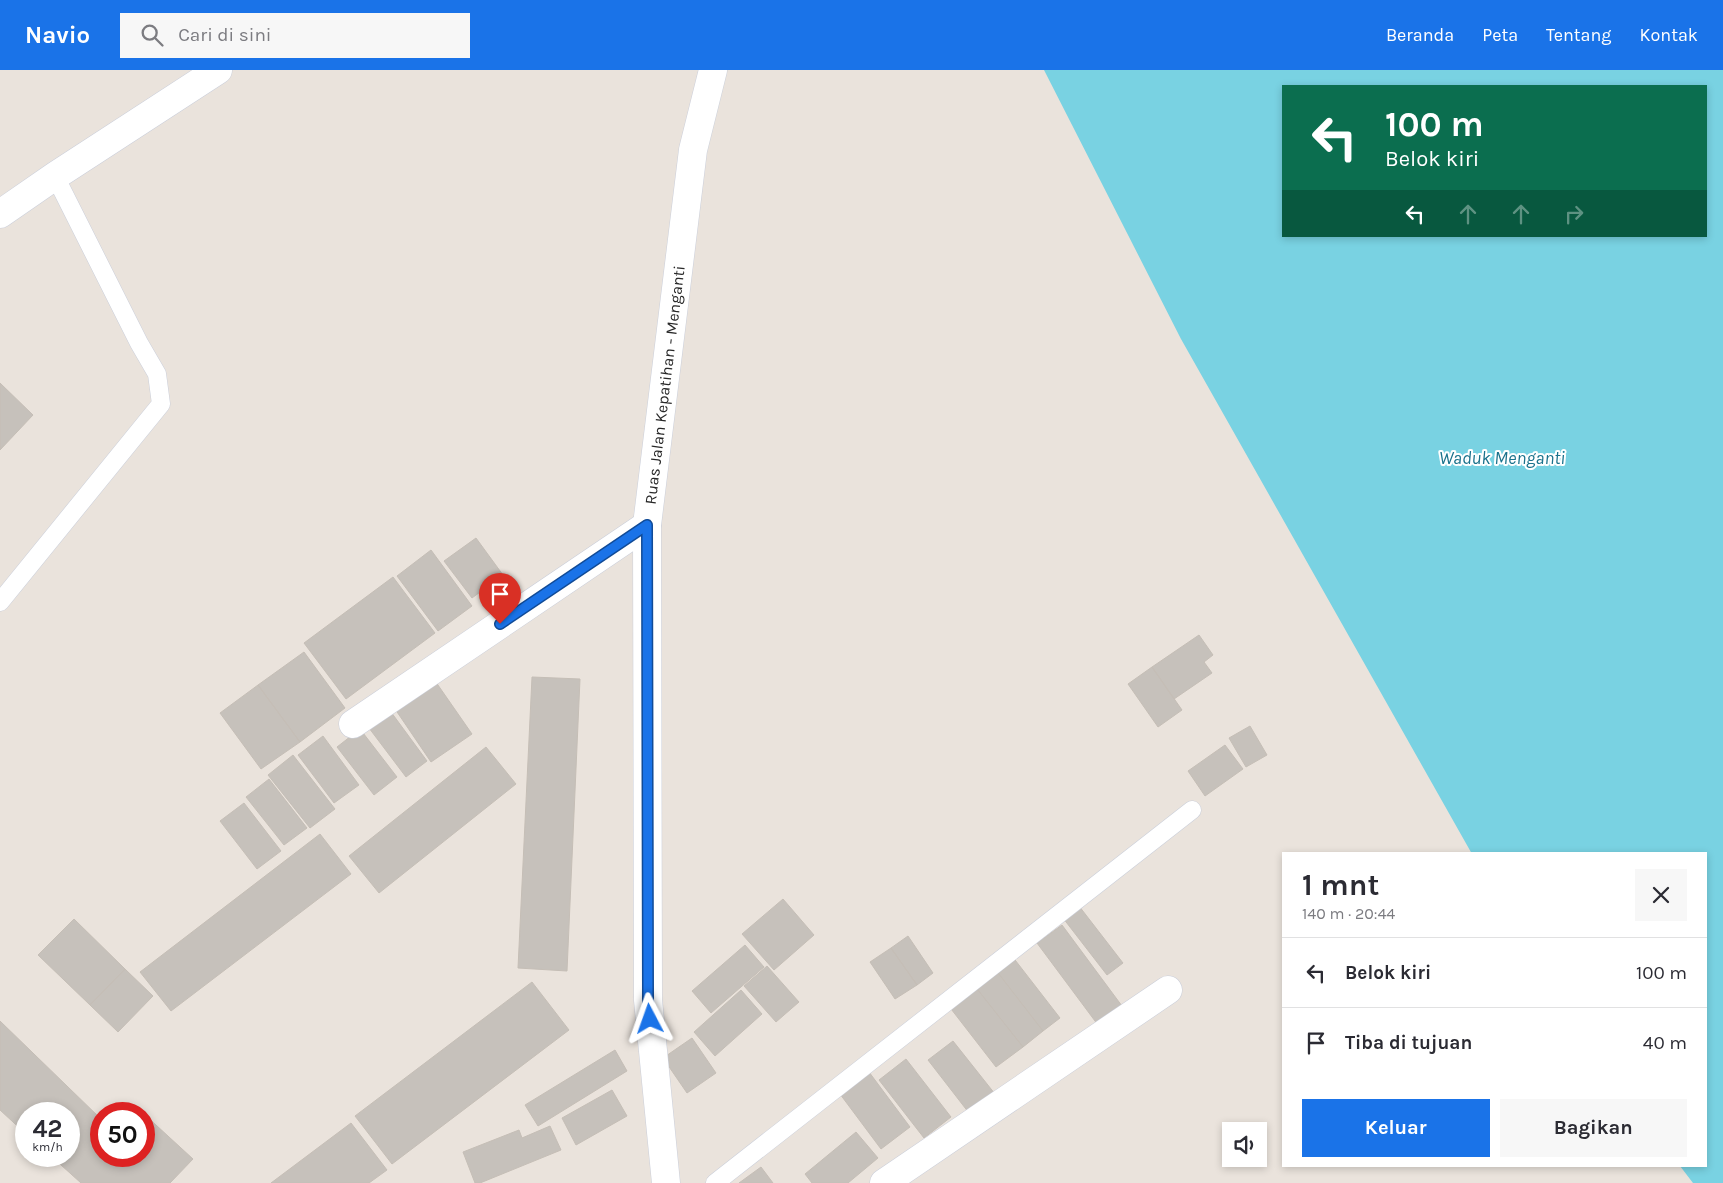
<!DOCTYPE html>
<html lang="id">
<head>
<meta charset="utf-8">
<style>
	:root { --surface:#fff; --page:#f7f7f7; --text:#2b2b33; --muted:#7c7c81; --line:#e1e1e2; --accent:#1a73e8 }
	body { margin:0; font-family:Karla,sans-serif; background:var(--page); color:var(--text); height:100vh; display:flex; flex-direction:column; font-size:19px; white-space:nowrap }
	* { box-sizing:border-box; margin:0 }
	p { font-size:16px; color:var(--muted) }
	.icon { flex:none; width:28px; height:28px; fill:none; stroke:currentColor; stroke-width:2; stroke-linecap:round; stroke-linejoin:round }
	.map { position:relative; flex:1; overflow:hidden }
	.panel { position:absolute; left:1282px; top:782px; width:425px; height:315px; display:flex; flex-direction:column; background:var(--surface); border-radius:0px; box-shadow:0 2px 8px #0003 }
	.panel>* { flex:none }
	.hud { position:absolute; left:1282px; top:15px; width:425px; height:152px; border-radius:0px; box-shadow:0 2px 8px #0003; background:#0b6e4f; color:#fff; overflow:hidden }
	.buttons { position:absolute; left:1222px; top:1052px; display:grid; gap:10px }
	.buttons a { display:grid; place-items:center; width:45px; height:45px; border-radius:0px; background:var(--surface); box-shadow:0 2px 8px #0003; font-size:25px }
	.speed { position:absolute; left:15px; top:1032px; display:flex; gap:10px; font-size:25px; font-weight:700; text-align:center }
	.speed>* { display:grid; place-content:center; width:65px; height:65px; border-radius:50%; background:var(--surface); box-shadow:0 2px 8px #0003; line-height:1 }
	.speed small { font-size:12px; font-weight:400 }
	.speed .limit { border:8px solid #d22; background:#fff; color:#111 }
	.pin { position:absolute; display:grid; place-items:center; width:42px; height:42px; color:#fff; margin:-51px -21px; border-radius:50% 50% 50% 0; rotate:-45deg; box-shadow:0 0 5px #0007 }
	.pin .icon { rotate:45deg }
	.me { position:absolute; width:55px; margin:-28px; rotate:356deg; stroke-linejoin:round; filter:drop-shadow(0 0 4px #0008) }
	.turn { display:flex; align-items:center; gap:18px; height:105px; padding:0 20px; font-size:22px }
	.turn .icon { width:65px; height:65px; stroke-width:2.5 }
	.turn b { display:block; font-size:35px; line-height:42px }
	.lanes { display:flex; align-items:center; height:48px; padding:0 20px; background:#0003; justify-content:center; gap:25px; direction:ltr }
	.lanes .off { opacity:.35 }
	.round { display:grid; place-items:center; flex:none; width:52px; height:52px; border-radius:0px; background:var(--page) }
	.overview { display:flex; align-items:center; justify-content:space-between; height:85px; padding:0 20px }
	h1 { font-size:30px; font-weight:700; line-height:38px }
	.cta { display:flex; gap:10px; margin-top:auto; padding:10px 20px }
	.cta a { flex:1; height:58px; border-radius:0px; background:var(--accent); color:#fff; font-size:20px; font-weight:700; line-height:58px; text-align:center }
	.cta a+a { background:var(--page); color:var(--text) }
	ul { padding:0; list-style:none }
	li { display:flex; align-items:center; gap:15px; height:70px; padding:0 20px; border-top:1px solid var(--line) }
	li div { flex:1 }
	li b { display:block; font-size:19px }
	li em { font-style:normal }
	header { display:flex; align-items:center; gap:30px; box-sizing:border-box; height:70px; padding:0 25px; background:var(--accent); color:#fff }
	header strong { font-size:24px }
	nav { display:flex; gap:28px; margin-inline-start:auto; font-size:18px }
	.search { width:350px; height:45px; background:var(--page); display:flex; align-items:center; gap:12px; box-sizing:border-box; padding:0 18px; border-radius:0px; color:var(--muted); font-size:19px }
	.map>svg:first-child { display:block }
	.water { fill:#79d2e2; fill-rule:evenodd }
	.building { fill:#c6c1bb; stroke:#c5beb6 }
	.lines { fill:none; stroke-linecap:round; stroke-linejoin:round }
	.service-casing { stroke:#cbcfda; stroke-width:19 }
	.minor-casing { stroke:#cbcfda; stroke-width:29 }
	.secondary-casing { stroke:#cbcfda; stroke-width:29 }
	.service { stroke:#fff; stroke-width:18 }
	.minor { stroke:#fff; stroke-width:28 }
	.secondary { stroke:#fff; stroke-width:28 }
	.route-casing { stroke:#114b97; stroke-width:12 }
	.route { stroke:#1a73e8; stroke-width:9 }
	.labels { text-anchor:middle; stroke-width:4; stroke-linejoin:round; paint-order:stroke }
	.street-label { font-size:16px; fill:#292929; stroke:#fff }
	.water-label { font-size:18px; font-style:italic; fill:#1a728c; stroke:#fff }
</style>
</head>
<body>
<header>
<strong>Navio</strong>
<div class="search"><svg class="icon" aria-label="search" viewBox="0 0 24 24"><circle cx="10" cy="10" r="6"/><path d="M15 15l6 6"/></svg>Cari di sini</div>
<nav><a>Beranda</a><a>Peta</a><a>Tentang</a><a>Kontak</a></nav>
</header>
<div class="map">
<svg width="1723" height="1113" viewBox="0 0 1723 1113">
	<rect width="100%" height="100%" fill="#eae3dc"/>
	<path class="water" d="M 1044,0 L 1723,0 L 1723,1113 L 1693,1113 L 1680,1096 L 1706,1096 L 1706,784 L 1472,784 L 1181,269 ZM 1284,16 L 1706,16 L 1706,166 L 1284,166 Z"/>
	<path class="building" d="M 0,313 L 33,345 L 0,380 Z
		M 476,468 L 503,505 L 472,528 L 444,491 Z
		M 431,480 L 472,536 L 438,561 L 397,506 Z
		M 393,507 L 435,563 L 346,629 L 304,573 Z
		M 1199,565 L 1213,585 L 1204,592 L 1212,603 L 1174,629 L 1152,597 Z
		M 304,582 L 345,638 L 300,672 L 258,615 Z
		M 1152,597 L 1182,640 L 1158,657 L 1128,614 Z
		M 431,605 L 472,664 L 431,692 L 391,633 Z
		M 532,607 L 580,609 L 567,901 L 518,898 Z
		M 258,615 L 300,672 L 261,699 L 220,643 Z
		M 391,642 L 427,691 L 406,707 L 369,658 Z
		M 1250,656 L 1267,685 L 1246,697 L 1229,668 Z
		M 360,659 L 397,707 L 374,725 L 337,677 Z
		M 323,666 L 359,715 L 334,733 L 298,685 Z
		M 1225,675 L 1243,699 L 1205,726 L 1188,701 Z
		M 486,677 L 516,714 L 379,823 L 349,786 Z
		M 293,685 L 335,739 L 310,758 L 268,705 Z
		M 269,709 L 307,758 L 284,775 L 246,727 Z
		M 244,733 L 281,781 L 257,799 L 220,751 Z
		M 320,764 L 351,804 L 171,941 L 140,902 Z
		M 783,829 L 814,865 L 774,900 L 742,864 Z
		M 1079,836 L 1123,893 L 1107,905 L 1063,848 Z
		M 74,849 L 125,899 L 90,935 L 38,885 Z
		M 1062,855 L 1122,936 L 1098,955 L 1037,873 Z
		M 908,866 L 933,903 L 917,915 L 891,878 Z
		M 745,875 L 764,897 L 711,943 L 692,921 Z
		M 891,878 L 917,915 L 895,929 L 870,892 Z
		M 1012,886 L 1060,948 L 1043,961 L 995,899 Z
		M 767,896 L 799,932 L 776,952 L 744,916 Z
		M 125,899 L 153,926 L 118,962 L 90,935 Z
		M 995,899 L 1043,961 L 1023,977 L 974,915 Z
		M 532,912 L 569,960 L 392,1094 L 355,1046 Z
		M 974,915 L 1023,977 L 996,997 L 948,935 Z
		M 741,920 L 762,944 L 715,986 L 694,962 Z
		M 0,951 L 101,1049 L 101,1086 L 144,1086 L 144,1044 L 193,1089 L 170,1113 L 81,1113 L 51,1086 L 69,1086 L 69,1044 L 26,1044 L 26,1064 L 0,1040 Z
		M 692,968 L 716,1003 L 687,1023 L 663,988 Z
		M 953,971 L 995,1024 L 969,1043 L 928,990 Z
		M 615,980 L 627,1001 L 538,1056 L 525,1035 Z
		M 906,989 L 951,1047 L 924,1068 L 879,1010 Z
		M 866,998 L 910,1057 L 881,1079 L 837,1020 Z
		M 612,1020 L 627,1046 L 576,1075 L 562,1048 Z
		M 351,1053 L 387,1100 L 369,1113 L 271,1113 Z
		M 550,1056 L 561,1080 L 480,1113 L 475,1113 L 463,1082 L 519,1060 L 522,1068 Z
		M 856,1062 L 878,1088 L 848,1113 L 812,1113 L 805,1104 Z
		M 761,1097 L 773,1113 L 739,1113 Z"/>
	<g class="lines">
		<g class="service-casing">
			<path id="service" d="M 0,532 L 161,334 L 157,304 L 139,273 L 55,106
				M 715,1113 L 1192,740"/>
		</g>
		<g class="minor-casing">
			<path id="minor" d="M 0,144 L 55,106 L 218,0
				M 353,654 L 647,455
				M 884,1113 L 1168,920"/>
		</g>
		<g class="secondary-casing">
			<g id="secondary">
				<path id="s1" d="M 666,1113 L 648,930 L 647,455 L 693,80 L 713,0"/>
			</g>
		</g>
		<use href="#service" class="service"/>
		<use href="#minor" class="minor"/>
		<use href="#secondary" class="secondary"/>
	</g>
	<g class="lines">
		<g class="route-casing">
			<path id="route" d="M 500,554 L 647,455 L 648,930 L 650,949"/>
		</g>
		<use href="#route" class="route"/>
	</g>
	<g class="labels">
		<g class="street-label">
			<text dy="6" stroke="none"><textPath href="#s1" startOffset="800">Ruas Jalan Kepatihan - Menganti</textPath></text>
		</g>
		<g class="water-label">
			<text x="1502" y="394">Waduk Menganti</text>
		</g>
	</g>
</svg>
<div class="buttons">
<a><svg class="icon" aria-label="sound" viewBox="0 0 24 24"><path d="M4 9h4l5-4v14l-5-4H4zM17 9q2 3 0 6"/></svg></a>
</div>
<div class="speed"><div>42<small>km/h</small></div><div class="limit">50</div></div>
<div class="pin" style="left:500px;top:554px;background:#d93025"><svg class="icon" aria-label="arrive" viewBox="0 0 24 24"><path d="M6 21V4h12l-3 4 3 4H6"/></svg></div>
<svg class="me" style="left:650px;top:949px" viewBox="-20 -20 40 40"><path d="M0-17L14 15 0 8-14 15z" fill="#1a73e8" stroke="#fff" stroke-width="4"/></svg>
<div class="hud">
<div class="turn"><svg class="icon" aria-label="left" viewBox="0 0 24 24"><path d="M17 20v-9H6M10 6l-5 5 5 5"/></svg><div><b>100 m</b>Belok kiri</div></div>
<div class="lanes"><svg class="icon" aria-label="left" viewBox="0 0 24 24"><path d="M17 20v-9H6M10 6l-5 5 5 5"/></svg><svg class="icon off" aria-label="ahead" viewBox="0 0 24 24"><path d="M12 20V5M6 11l6-6 6 6"/></svg><svg class="icon off" aria-label="ahead" viewBox="0 0 24 24"><path d="M12 20V5M6 11l6-6 6 6"/></svg><svg class="icon off" aria-label="right" viewBox="0 0 24 24"><path d="M7 20v-9h11M14 6l5 5-5 5"/></svg></div>
</div>
<section class="panel">
<div class="overview"><div><h1>1 mnt</h1><p>140 m · 20:44</p></div><a class="round"><svg class="icon" aria-label="close" viewBox="0 0 24 24"><path d="M6 6l12 12M18 6L6 18"/></svg></a></div>
<ul>
<li><svg class="icon" aria-label="left" viewBox="0 0 24 24"><path d="M17 20v-9H6M10 6l-5 5 5 5"/></svg><div><b>Belok kiri</b></div><em>100 m</em></li>
<li><svg class="icon" aria-label="arrive" viewBox="0 0 24 24"><path d="M6 21V4h12l-3 4 3 4H6"/></svg><div><b>Tiba di tujuan</b></div><em>40 m</em></li>
</ul>
<div class="cta"><a>Keluar</a><a>Bagikan</a></div>
</section>
</div>
</body>
</html>
